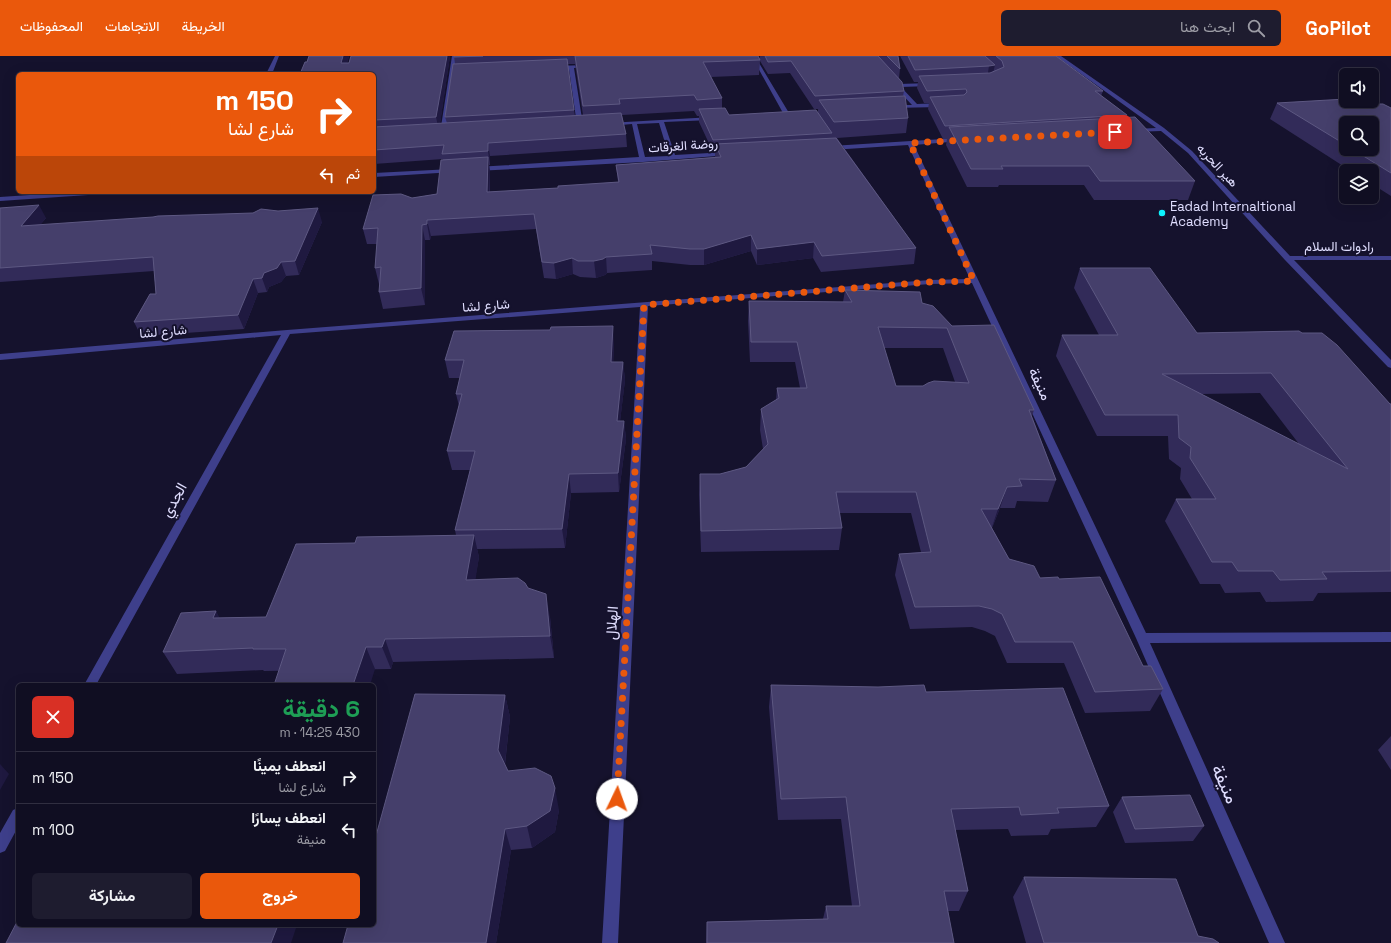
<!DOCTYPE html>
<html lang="ar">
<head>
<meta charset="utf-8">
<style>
	:root { --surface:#100e22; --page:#1e1c2f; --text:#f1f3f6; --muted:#9c9ca5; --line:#302e40; --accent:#ea580c }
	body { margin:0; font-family:"Space Grotesk",Vazirmatn,sans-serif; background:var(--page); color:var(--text); direction:rtl; height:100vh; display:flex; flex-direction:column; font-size:15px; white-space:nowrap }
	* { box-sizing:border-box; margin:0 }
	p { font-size:13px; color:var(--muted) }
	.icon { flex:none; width:22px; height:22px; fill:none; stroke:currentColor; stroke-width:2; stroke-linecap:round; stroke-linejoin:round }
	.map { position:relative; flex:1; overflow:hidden; direction:ltr }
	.panel { position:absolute; left:16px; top:627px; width:360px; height:244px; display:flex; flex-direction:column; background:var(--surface); border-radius:6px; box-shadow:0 4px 16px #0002,0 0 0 1px var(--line); direction:rtl }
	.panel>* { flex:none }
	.banner { position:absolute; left:16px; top:16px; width:360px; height:122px; border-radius:6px; box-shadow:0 4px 16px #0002,0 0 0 1px var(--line); direction:rtl; background:#ea580c; color:#fff; overflow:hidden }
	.tools { position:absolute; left:1339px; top:12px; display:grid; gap:8px }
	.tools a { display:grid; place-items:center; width:40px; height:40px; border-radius:6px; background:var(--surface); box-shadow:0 4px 16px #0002,0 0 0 1px var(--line); font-size:20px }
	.pin { position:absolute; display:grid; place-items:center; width:34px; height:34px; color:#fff; margin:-17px; border-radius:8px; box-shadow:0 2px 6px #0006 }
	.me { position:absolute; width:44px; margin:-22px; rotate:3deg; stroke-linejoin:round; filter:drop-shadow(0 0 3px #0008) }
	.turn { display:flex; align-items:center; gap:14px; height:84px; padding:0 16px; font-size:18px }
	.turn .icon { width:52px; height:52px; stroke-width:2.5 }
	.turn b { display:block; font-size:28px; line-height:34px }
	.then { display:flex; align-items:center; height:38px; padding:0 16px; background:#0003; gap:8px; font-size:15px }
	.round { display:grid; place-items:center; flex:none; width:42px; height:42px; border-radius:6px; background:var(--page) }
	.overview { display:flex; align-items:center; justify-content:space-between; height:68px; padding:0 16px }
	h1 { font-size:24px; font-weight:700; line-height:30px; color:#1e9e55 }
	.action { display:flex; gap:8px; margin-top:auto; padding:8px 16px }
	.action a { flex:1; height:46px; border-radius:6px; background:var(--accent); color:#fff; font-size:16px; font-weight:700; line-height:46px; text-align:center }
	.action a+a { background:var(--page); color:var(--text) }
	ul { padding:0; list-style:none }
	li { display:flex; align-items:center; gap:12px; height:52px; padding:0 16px; border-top:1px solid var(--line) }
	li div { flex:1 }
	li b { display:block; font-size:15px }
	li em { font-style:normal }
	header { display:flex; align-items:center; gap:24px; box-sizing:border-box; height:56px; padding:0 20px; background:var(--accent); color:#fff }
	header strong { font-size:19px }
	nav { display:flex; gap:22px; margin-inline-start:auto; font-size:14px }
	.search { width:280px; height:36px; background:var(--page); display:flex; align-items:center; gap:10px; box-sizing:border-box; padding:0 14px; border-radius:6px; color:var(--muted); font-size:15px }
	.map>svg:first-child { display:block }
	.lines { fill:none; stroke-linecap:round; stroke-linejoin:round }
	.minor { fill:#3e3f8b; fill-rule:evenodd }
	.wall { fill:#322b59; fill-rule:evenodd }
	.shaded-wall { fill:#1f1940 }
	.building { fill:#453f6b; stroke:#5d5882; fill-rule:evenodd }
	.route { stroke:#ea580c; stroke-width:7; stroke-dasharray:0 12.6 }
	.poi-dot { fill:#0cf3fd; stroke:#15122d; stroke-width:1.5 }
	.labels { text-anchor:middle; stroke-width:4; stroke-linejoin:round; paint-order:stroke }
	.far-street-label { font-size:13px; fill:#e0deff; stroke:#15122d }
	.far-poi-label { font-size:13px; fill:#e0deff; stroke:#15122d; text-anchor:start }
	.street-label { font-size:15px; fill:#e0deff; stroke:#15122d }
	.near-street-label { font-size:18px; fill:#e0deff; stroke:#15122d }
</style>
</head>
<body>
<header>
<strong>GoPilot</strong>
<div class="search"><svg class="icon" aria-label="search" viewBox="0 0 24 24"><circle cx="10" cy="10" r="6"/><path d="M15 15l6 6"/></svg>ابحث هنا</div>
<nav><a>الخريطة</a><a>الاتجاهات</a><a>المحفوظات</a></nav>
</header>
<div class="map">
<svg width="1391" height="887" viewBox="0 0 1391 887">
	<rect width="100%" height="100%" fill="#15122d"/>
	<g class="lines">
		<path class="minor" d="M 275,0 L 279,0 L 272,18 L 266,18 Z
			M 452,0 L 456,0 L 446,77 L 443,79 L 440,77 Z
			M 1056,0 L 1061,0 L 1164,72 L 1192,95 L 1290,200 L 1391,200 L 1391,204 L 1294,204 L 1391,304 L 1391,312 L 1388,311 L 1285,204 L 1188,97 L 1161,75 L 1133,76 L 1133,74 L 1135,73 L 1156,72 Z
			M 752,1 L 756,2 L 789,57 L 788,58 L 783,57 Z
			M 588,9 L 590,10 L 590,11 L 574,12 L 583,69 L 580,71 L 577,69 L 569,13 L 554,14 L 551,12 L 554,10 Z
			M 894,25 L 898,28 L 932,27 L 932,29 L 930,30 L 901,31 L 917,48 L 941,47 L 944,49 L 941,51 L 891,52 L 891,50 L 893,49 L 912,49 L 892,28 L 892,26 Z
			M 713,61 L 713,63 L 711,64 L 664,66 L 675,99 L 727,96 L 729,97 L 729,99 L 643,106 L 476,115 L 473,113 L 476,111 L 639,101 L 632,68 L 610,70 L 607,68 L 608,67 ZM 659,67 L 669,100 L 645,101 L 637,68 Z
			M 959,82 L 961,83 L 961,85 L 914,89 L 1146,577 L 1391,576 L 1391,586 L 1150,587 L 1285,887 L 1269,887 L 1136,582 L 972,227 L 930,228 L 648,250 L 618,887 L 602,887 L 640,251 L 290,278 L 96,629 L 84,629 L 281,279 L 0,304 L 0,298 L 287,274 L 930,224 L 970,223 L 908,89 L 831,94 L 828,92 L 831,90 Z
			M 452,113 L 455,115 L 454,116 L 374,121 L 374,117 Z
			M 74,136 L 106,136 L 103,138 L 0,145 L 0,141 Z
			M 18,752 L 18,771 L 5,795 L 0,797 L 0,777 L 13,754 Z"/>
	</g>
	<path class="wall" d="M 309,0 L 349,0 L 347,7 L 450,0 L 440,67 L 447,67 L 445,61 L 455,8 L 454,0 L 758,0 L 760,3 L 760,0 L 898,0 L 900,13 L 899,22 L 904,35 L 903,40 L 908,62 L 906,77 L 837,82 L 916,192 L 914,208 L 821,216 L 813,202 L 757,209 L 751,195 L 704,209 L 690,209 L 652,205 L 652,214 L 607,217 L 605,219 L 596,222 L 580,221 L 573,218 L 556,223 L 544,222 L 536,173 L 431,180 L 430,184 L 425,184 L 425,249 L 383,253 L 379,236 L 380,228 L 379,228 L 375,212 L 377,188 L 367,188 L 363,173 L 412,142 L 437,138 L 443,103 L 374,108 L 374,18 L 307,6 ZM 760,5 L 768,18 L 790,17 L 814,53 L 818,53 L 818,57 L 729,59 L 722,52 L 722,42 L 711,21 L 759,19 ZM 567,8 L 575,8 L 583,59 L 575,60 ZM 694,55 L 697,60 L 699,60 L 699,66 L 713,96 L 715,96 L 715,101 L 616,109 L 618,126 L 558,132 L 490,136 L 490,116 L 489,109 L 490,109 L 490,100 L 627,91 L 626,78 L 622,59 Z
		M 900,0 L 1056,0 L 1103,35 L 1101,40 L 1127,59 L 1127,61 L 1195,125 L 1188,144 L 1094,144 L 1084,129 L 999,129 L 998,131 L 967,131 L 946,89 L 947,83 L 943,83 L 928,53 L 929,47 L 924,47 L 917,32 L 918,26 L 914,26 Z
		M 1277,47 L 1375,48 L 1391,52 L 1391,140 L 1372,128 L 1372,115 L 1351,115 L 1270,63 ZM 1346,67 L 1372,93 L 1346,93 Z
		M 0,152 L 46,162 L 40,169 L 322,166 L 299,219 L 286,220 L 281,226 L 269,231 L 267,236 L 258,237 L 244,273 L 141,280 L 134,266 L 156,238 L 154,215 L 0,226 Z
		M 1080,212 L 1197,277 L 1391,348 L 1391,536 L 1318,537 L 1313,545 L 1266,546 L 1260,536 L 1225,537 L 1220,528 L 1200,528 L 1165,465 L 1176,443 L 1192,443 L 1180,423 L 1181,412 L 1169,403 L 1168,380 L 1097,380 L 1056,300 L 1062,279 L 1099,279 L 1074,232 ZM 1260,337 L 1299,388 L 1201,338 Z
		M 845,234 L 922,247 L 1034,354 L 1032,360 L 1056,424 L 1048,446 L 1017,445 L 1015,452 L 1000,452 L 992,472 L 1009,503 L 1040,522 L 1059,523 L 1143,610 L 1163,633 L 1150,655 L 1085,657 L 1064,607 L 1007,607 L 995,580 L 985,575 L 972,571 L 910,573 L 895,519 L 899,498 L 921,496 L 911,457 L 840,457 L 842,472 L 839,494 L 701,496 L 699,439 L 700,418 L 720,418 L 746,411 L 763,393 L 760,374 L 761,353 L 776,344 L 777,332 L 800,332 L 795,306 L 750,306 L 748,265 L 749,245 L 843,246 ZM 884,292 L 943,292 L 955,326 L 923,330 L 896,330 Z
		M 614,288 L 613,306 L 623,306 L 625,324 L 620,365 L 624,365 L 626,383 L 619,436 L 571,437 L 565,492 L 477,493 L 479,501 L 475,523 L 528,532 L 550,561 L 554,602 L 393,606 L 391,613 L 264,615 L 263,614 L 177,618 L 163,596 L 216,555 L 219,562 L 266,561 L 355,487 L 456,479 L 455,474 L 470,414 L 452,414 L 447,395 L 459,350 L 456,338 L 460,322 L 449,322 L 445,304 Z
		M 771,629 L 926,636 L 1109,750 L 1096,771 L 1051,773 L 1048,779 L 1011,780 L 1008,773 L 955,774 L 968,835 L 959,855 L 948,855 L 954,887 L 706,887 L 707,866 L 823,863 L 826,850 L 852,850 L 841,763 L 778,764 L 769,651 Z
		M 505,639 L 510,661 L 505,709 L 508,715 L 559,754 L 555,776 L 532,792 L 511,794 L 496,887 L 343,887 Z
		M 1391,680 L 1391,714 L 1378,694 Z
		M 1122,741 L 1204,770 L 1193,785 L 1125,787 L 1113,756 Z
		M 1024,821 L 1198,880 L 1219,887 L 1026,887 L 1013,841 Z"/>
	<path class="shaded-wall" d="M 343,0 L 349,0 L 344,18 L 341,7 Z
		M 447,0 L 450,0 L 439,75 L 436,61 Z
		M 995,9 L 992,21 L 987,23 L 989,10 Z
		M 488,87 L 490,100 L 490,109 L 488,95 Z
		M 488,101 L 490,116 L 489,151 L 487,136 Z
		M 39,149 L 46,162 L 28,183 L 21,170 Z
		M 318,152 L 322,166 L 299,219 L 295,205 Z
		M 427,164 L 431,180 L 430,184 L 427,168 Z
		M 422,169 L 425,184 L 425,249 L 421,232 Z
		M 751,179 L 751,195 L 704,209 L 704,193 Z
		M 814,186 L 813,202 L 757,209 L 757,193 Z
		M 606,201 L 607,217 L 605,219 L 596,222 L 594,205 Z
		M 572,202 L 573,218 L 556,223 L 554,207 Z
		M 281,206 L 286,220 L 281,226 L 269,231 L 267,236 L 262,222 L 264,217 Z
		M 253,223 L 258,237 L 244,273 L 238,259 Z
		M 613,270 L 614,288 L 613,325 L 611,306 Z
		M 623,306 L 625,324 L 618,383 L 617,365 Z
		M 624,365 L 626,383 L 619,436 L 618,417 Z
		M 569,418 L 571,437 L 565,492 L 562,473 Z
		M 1007,431 L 1000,452 L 991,474 L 998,453 Z
		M 474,479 L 479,501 L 472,546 L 466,524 Z
		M 546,538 L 550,561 L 554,602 L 550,580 Z
		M 216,555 L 228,577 L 213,562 Z
		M 385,583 L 393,606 L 391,613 L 382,591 Z
		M 366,591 L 375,613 L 370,629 L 353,629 Z
		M 505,639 L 510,661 L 504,716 L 498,694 Z
		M 0,708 L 9,718 L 0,734 Z
		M 555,732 L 559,754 L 555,776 L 532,792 L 527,770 Z
		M 505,773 L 511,794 L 496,887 L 486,887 Z
		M 278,869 L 294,869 L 296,872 L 291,887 L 271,887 Z"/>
	<path class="building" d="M 309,0 L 343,0 L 341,7 L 349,7 L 351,0 L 447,0 L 436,61 L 374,64 L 374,18 L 300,18 L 305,6 L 307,6 Z
		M 454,0 L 483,0 L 454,1 Z
		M 575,0 L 758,0 L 760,4 L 703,6 L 722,42 L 697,44 L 694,39 L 619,43 L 620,48 L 583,50 Z
		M 765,0 L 878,0 L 902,26 L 904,35 L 815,40 L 791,5 L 768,6 Z
		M 887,0 L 898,0 L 900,13 Z
		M 908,0 L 985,0 L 995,9 L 989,10 L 915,14 Z
		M 996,0 L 1056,0 L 1103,35 L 1095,35 L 1127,59 L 945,70 L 930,41 L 964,39 L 967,36 L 966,33 L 927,35 L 919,20 L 990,17 L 1004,11 L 1002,5 Z
		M 567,3 L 574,54 L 445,61 L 453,8 Z
		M 905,40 L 908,62 L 834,66 L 819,44 Z
		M 1346,43 L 1346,45 L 1369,45 L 1375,48 L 1383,48 L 1391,52 L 1391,117 L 1352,93 L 1372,93 L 1372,67 L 1346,67 L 1346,89 L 1277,47 Z
		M 725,52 L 729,59 L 816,54 L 832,77 L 713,84 L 699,53 Z
		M 621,57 L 626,78 L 488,87 L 488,95 L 442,98 L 444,89 L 374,94 L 374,71 Z
		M 1135,61 L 1195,125 L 1100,125 L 1089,110 L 1001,110 L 1003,113 L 971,113 L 949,71 Z
		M 836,82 L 916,192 L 822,200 L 814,186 L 757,193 L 751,179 L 704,193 L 690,193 L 650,189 L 652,198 L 606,201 L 603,203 L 594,205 L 578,205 L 572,202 L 554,207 L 542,206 L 534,158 L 427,164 L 427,168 L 422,169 L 421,232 L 379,236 L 381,211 L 375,212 L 378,172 L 363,173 L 373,139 L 401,138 L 412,142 L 437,138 L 441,104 L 488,101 L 487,136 L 558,132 L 558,130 L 619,126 L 616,109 L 721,101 L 715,88 Z
		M 39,149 L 21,170 L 153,161 L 158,160 L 253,157 L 261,153 L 278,155 L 318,152 L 295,205 L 281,206 L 277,212 L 264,217 L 262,222 L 253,223 L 238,259 L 134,266 L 150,238 L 156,238 L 153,201 L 0,212 L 0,152 Z
		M 1080,212 L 1150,212 L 1197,277 L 1299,275 L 1302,277 L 1322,277 L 1337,289 L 1390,348 L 1391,348 L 1391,515 L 1322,516 L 1327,523 L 1280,524 L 1273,515 L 1238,515 L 1232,506 L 1212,506 L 1176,443 L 1216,443 L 1190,402 L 1191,391 L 1179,382 L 1178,359 L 1105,359 L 1062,279 L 1118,279 ZM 1271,317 L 1348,413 L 1162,318 Z
		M 845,234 L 920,236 L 922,247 L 933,250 L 952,270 L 994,269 L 1034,354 L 1029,354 L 1056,424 L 1019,423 L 1022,430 L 1007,431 L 998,453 L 981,453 L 1009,503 L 1034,510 L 1040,522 L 1058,521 L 1059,523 L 1100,521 L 1143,610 L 1151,610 L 1163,633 L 1095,636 L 1073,586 L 1015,586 L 1002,558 L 992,553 L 979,550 L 915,551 L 899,498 L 931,496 L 916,436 L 836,436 L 842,472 L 701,475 L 700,418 L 720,418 L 746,411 L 768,388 L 761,353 L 779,342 L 777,332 L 807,332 L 797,286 L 751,286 L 749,245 L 852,246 ZM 878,271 L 947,272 L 969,327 L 934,325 L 928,327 L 923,330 L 896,330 Z
		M 613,270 L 611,306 L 623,306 L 617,365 L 624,365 L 618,417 L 569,418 L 562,473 L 455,474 L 475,395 L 447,395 L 462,338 L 456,338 L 464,304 L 445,304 L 454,275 L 550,274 L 551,271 Z
		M 474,479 L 466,524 L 518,522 L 525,527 L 528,532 L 546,538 L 550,580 L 385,583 L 382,591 L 366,591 L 353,629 L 274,629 L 286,593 L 253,593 L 253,592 L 163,596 L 181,557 L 216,555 L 213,562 L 266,561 L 296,488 L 355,487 L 357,481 Z
		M 771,629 L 878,631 L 924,629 L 926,636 L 1063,632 L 1109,750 L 1057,752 L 1059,757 L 1021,759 L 1019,751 L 951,753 L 968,835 L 944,835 L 954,887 L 707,887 L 707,866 L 828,863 L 826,850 L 860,850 L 846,741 L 781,743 Z
		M 415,638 L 505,639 L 498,694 L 508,715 L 535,712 L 551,720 L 555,732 L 550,755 L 527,770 L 505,773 L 486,887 L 343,887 L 348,869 L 374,869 L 374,787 Z
		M 1190,739 L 1204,770 L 1135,773 L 1122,741 Z
		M 1024,821 L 1176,823 L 1198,880 L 1213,883 L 1219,887 L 1044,887 Z
		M 18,864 L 18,869 L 278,869 L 271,887 L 6,887 Z"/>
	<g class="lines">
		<path class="route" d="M 617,743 L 644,249 L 930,226 L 974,225 L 910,87 L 1115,76"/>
	</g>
	<circle class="poi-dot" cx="1162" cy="157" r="4"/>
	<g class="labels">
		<g class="far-street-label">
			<text transform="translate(683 89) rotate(-4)" y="5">روضة الغرقات</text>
			<text transform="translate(1218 109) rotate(47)" y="5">هير الحربه</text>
			<text x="1339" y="195">رادوات السلام</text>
			<text transform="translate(486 249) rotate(-4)" y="5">شارع لشا</text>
			<text transform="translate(163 275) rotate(-5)" y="5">شارع لشا</text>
		</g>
		<g class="far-poi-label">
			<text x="1170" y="155">Eadad Internaltional<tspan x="1170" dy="15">Academy</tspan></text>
		</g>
		<g class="street-label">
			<text transform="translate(1040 328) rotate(65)" y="5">منيفة</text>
			<text transform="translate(174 444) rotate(-61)" y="5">الجدي</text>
			<text transform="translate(612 567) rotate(-87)" y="5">الهلال</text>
		</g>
		<g class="near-street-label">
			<text transform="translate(1225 728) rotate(66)" y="6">منيفة</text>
		</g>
	</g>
</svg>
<div class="tools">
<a><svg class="icon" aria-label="sound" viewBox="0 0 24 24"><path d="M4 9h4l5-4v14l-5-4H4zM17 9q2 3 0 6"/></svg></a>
<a><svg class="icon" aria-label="search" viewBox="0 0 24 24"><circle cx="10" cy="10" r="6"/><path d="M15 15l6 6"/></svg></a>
<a><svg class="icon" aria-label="layers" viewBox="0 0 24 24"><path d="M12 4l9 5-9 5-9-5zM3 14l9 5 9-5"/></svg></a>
</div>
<div class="pin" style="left:1115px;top:76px;background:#d93025"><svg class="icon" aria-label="arrive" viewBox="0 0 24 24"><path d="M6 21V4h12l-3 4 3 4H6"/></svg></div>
<svg class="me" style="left:617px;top:743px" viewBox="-20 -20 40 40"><circle r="19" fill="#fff"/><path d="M0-13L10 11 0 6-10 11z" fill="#ea580c"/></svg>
<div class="banner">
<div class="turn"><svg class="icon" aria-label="right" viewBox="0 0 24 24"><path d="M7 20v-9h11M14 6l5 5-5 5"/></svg><div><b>150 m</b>شارع لشا</div></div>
<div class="then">ثم<svg class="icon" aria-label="left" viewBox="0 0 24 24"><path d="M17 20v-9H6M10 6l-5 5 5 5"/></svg></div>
</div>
<section class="panel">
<div class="overview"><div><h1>6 دقيقة</h1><p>430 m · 14:25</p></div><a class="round" style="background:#d93025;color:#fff"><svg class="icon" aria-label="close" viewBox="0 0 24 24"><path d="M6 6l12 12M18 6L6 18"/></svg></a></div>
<ul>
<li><svg class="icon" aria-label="right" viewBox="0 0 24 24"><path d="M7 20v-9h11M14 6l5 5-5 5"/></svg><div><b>انعطف يمينًا</b><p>شارع لشا</p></div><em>150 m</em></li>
<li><svg class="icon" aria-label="left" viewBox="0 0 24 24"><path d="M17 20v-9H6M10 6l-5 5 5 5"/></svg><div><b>انعطف يسارًا</b><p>منيفة</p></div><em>100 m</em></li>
</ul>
<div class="action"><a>خروج</a><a>مشاركة</a></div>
</section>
</div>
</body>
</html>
